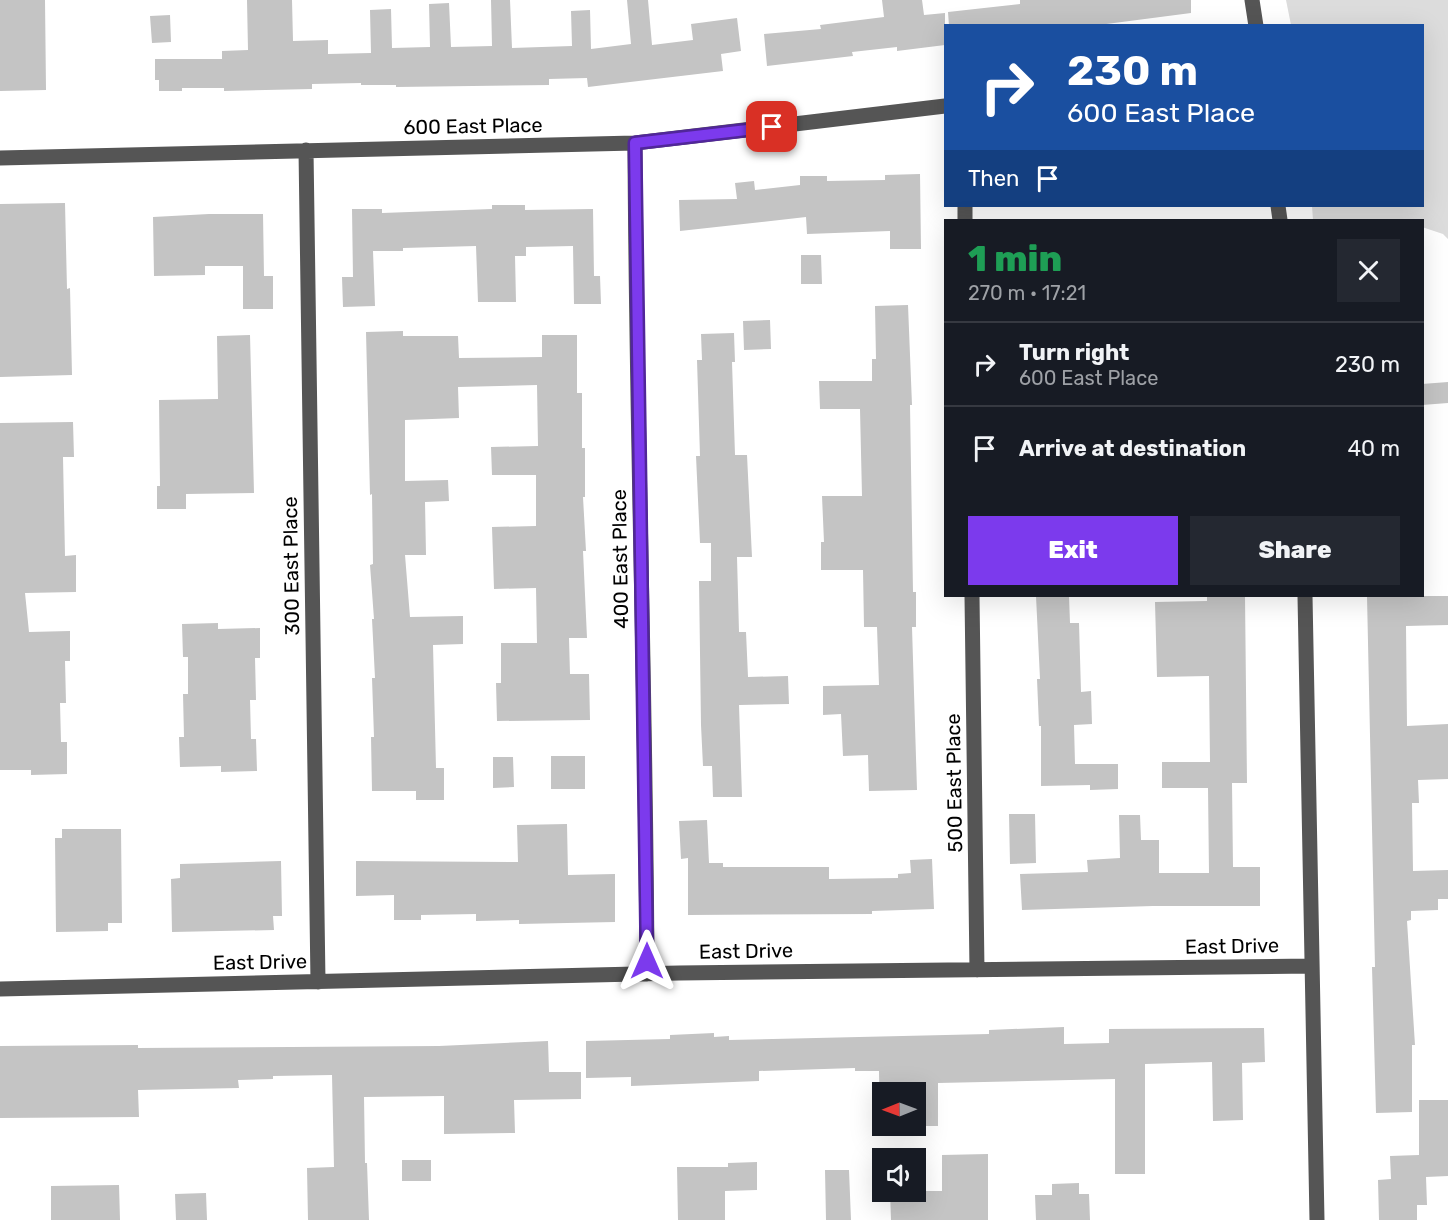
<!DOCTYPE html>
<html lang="en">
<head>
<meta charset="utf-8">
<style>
	:root { --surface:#171b24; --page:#242831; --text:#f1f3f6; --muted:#9ea1a6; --line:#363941; --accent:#7c3aed }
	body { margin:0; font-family:Rubik,sans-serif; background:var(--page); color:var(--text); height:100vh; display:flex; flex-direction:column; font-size:22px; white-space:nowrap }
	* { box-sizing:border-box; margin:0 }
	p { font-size:20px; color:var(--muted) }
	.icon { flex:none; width:33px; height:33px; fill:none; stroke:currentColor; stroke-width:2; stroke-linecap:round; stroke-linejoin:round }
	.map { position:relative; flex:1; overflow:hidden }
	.drawer { position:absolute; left:944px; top:219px; width:480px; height:378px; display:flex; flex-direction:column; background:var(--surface); border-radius:0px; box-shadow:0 6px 24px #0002 }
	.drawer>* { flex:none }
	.hud { position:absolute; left:944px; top:24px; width:480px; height:183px; border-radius:0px; box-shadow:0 6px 24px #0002; background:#1a4fa0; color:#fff; overflow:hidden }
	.needle { width:39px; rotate:269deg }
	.controls { position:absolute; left:872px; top:1082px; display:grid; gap:12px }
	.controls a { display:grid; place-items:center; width:54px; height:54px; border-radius:0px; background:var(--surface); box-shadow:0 6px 24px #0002; font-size:30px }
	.pin { position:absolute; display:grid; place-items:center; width:51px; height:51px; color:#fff; margin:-26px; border-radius:12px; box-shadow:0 3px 9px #0006 }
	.me { position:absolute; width:66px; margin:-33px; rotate:0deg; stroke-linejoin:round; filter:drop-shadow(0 0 4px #0008) }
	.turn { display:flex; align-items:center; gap:21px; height:126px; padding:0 24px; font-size:27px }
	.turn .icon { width:78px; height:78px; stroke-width:2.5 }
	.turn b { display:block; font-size:42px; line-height:51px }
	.then { display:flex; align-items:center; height:57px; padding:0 24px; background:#0003; gap:12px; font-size:22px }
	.round { display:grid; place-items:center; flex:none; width:63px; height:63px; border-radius:0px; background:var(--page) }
	.head { display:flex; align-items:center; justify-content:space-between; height:102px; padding:0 24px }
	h1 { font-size:36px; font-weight:800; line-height:45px; color:#1e9e55 }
	.primary-button { display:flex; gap:12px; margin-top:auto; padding:12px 24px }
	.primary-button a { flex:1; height:69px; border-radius:0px; background:var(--accent); color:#fff; font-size:24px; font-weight:800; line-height:69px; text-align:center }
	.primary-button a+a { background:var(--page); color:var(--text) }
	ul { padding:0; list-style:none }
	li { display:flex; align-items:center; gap:18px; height:84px; padding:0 24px; border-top:2px solid var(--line) }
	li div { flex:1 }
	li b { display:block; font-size:22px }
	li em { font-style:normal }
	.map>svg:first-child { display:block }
	.green { fill:#dcdcdc }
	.building { fill:#c4c4c4; fill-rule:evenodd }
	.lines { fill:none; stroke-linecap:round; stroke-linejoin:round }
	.minor { stroke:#555; stroke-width:15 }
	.route-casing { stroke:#51269a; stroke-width:15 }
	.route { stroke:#7c3aed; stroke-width:10 }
	.labels { text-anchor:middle; stroke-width:5; stroke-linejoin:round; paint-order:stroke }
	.street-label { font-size:20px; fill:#000; stroke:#fff }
</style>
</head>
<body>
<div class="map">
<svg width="1448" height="1220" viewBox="0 0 1448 1220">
	<rect width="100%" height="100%" fill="#fff"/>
	<path class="green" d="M 1286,0 L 1448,0 L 1448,239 L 1443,234 L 1422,227 L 1422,220 L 1313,220 L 1312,206 L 1422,206 L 1422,26 L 1291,25 Z"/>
	<path class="building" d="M 0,0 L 45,0 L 46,90 L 0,91 Z
		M 247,0 L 292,0 L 293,41 L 328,40 L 328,54 L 371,53 L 370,10 L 391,9 L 392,48 L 430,47 L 429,4 L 449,3 L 451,47 L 492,46 L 491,0 L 510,0 L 512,48 L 572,46 L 571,11 L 590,10 L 591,49 L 631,44 L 627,0 L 648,0 L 652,45 L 693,40 L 691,24 L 737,18 L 741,51 L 721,54 L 723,71 L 588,87 L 587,78 L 549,79 L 549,85 L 396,87 L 396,85 L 361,85 L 361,83 L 312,84 L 312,89 L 224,91 L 224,88 L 182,88 L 182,91 L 159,91 L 159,80 L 155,80 L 155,59 L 222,59 L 222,51 L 248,50 Z
		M 882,0 L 922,0 L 924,15 L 945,13 L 945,45 L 897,51 L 897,47 L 852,52 L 853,56 L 767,66 L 764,34 L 821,29 L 820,25 L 884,17 Z
		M 1020,0 L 1191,0 L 1191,13 L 1091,26 L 949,26 L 948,12 L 1020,4 Z
		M 170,15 L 171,42 L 152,43 L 150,16 Z
		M 920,174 L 921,249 L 890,249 L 890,231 L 807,234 L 806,217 L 680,231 L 679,200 L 737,199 L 735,183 L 754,181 L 755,190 L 800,185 L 800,176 L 827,176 L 827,181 L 885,180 L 885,175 Z
		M 65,203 L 67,289 L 70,288 L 72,375 L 0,377 L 0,204 Z
		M 492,205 L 525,205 L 525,210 L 593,209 L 594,276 L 600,276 L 601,304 L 574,304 L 573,246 L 526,247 L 526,256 L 515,256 L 516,302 L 478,302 L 476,246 L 403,248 L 403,251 L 373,251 L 375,306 L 343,307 L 342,277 L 353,277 L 352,209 L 382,209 L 382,213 L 492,209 Z
		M 209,214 L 263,214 L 264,276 L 273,276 L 273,309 L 243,309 L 243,266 L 205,266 L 205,275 L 154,276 L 153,217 Z
		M 801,255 L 821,255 L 822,284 L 801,284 Z
		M 908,305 L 912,405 L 910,405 L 913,592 L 916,592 L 916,627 L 912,627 L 917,790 L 869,791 L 868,755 L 843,756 L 841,714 L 823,715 L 823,686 L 879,685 L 877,627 L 864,627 L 863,570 L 821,570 L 821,542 L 824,542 L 822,496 L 862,496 L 860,409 L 820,409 L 819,381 L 872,381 L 872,359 L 876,359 L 875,306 Z
		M 770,320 L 771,349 L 744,350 L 743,321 Z
		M 403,331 L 403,336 L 458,336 L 459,358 L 542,357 L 542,335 L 577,335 L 577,393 L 582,393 L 582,448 L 585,448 L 585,497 L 583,497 L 586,551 L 583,551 L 587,638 L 569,638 L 570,674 L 589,674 L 590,720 L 497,721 L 496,683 L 501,683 L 501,643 L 537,643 L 536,588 L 494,589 L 492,527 L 536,526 L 536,475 L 492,475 L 491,447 L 538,446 L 537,385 L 458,387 L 459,418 L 405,420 L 405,481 L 448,480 L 449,501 L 425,502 L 426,555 L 405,555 L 410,617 L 463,616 L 463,644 L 433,645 L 436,768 L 444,768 L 444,800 L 416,800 L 416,791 L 372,791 L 371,737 L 374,737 L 372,678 L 375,678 L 372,619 L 374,619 L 370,565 L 373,564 L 372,494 L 370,495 L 366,332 Z
		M 734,333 L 735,362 L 732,362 L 735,455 L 747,455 L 752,557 L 737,557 L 739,632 L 746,632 L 748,677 L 788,676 L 789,704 L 739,705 L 742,797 L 713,797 L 712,766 L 703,766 L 701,725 L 699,581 L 711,581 L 711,543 L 700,543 L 696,456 L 700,456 L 697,360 L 702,360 L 701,334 Z
		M 250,335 L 254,493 L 186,494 L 186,509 L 157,509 L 157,486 L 160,486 L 159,400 L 218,399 L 217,336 Z
		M 1448,382 L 1448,403 L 1422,405 L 1422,384 Z
		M 73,422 L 74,457 L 63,457 L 65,556 L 76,555 L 76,592 L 25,593 L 29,632 L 70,631 L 70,661 L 65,661 L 66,703 L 60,703 L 61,742 L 67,742 L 67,774 L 31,775 L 31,770 L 0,770 L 0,423 Z
		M 1036,596 L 1069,596 L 1070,623 L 1079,623 L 1081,692 L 1091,691 L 1092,724 L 1074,725 L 1075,764 L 1118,764 L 1118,789 L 1090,790 L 1090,785 L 1041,786 L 1041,726 L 1039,726 L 1037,679 L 1040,679 Z
		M 1207,596 L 1245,596 L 1247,783 L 1232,783 L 1233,867 L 1260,867 L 1260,906 L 1153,906 L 1022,910 L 1020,874 L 1088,872 L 1087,860 L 1120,858 L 1119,815 L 1140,815 L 1141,840 L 1159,840 L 1159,873 L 1209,873 L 1208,788 L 1162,788 L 1162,762 L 1210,762 L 1209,676 L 1157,677 L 1155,602 L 1207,601 Z
		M 1367,596 L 1448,596 L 1448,625 L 1406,626 L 1407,726 L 1448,724 L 1448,779 L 1418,780 L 1419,803 L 1412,803 L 1413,871 L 1448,870 L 1448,899 L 1438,899 L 1438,910 L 1411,911 L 1411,920 L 1407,921 L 1415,1045 L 1412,1045 L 1412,1112 L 1376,1113 L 1372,967 L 1375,967 Z
		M 218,623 L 218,629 L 260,628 L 260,658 L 255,658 L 256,700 L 250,700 L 251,739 L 256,739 L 257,771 L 221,772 L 221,766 L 180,767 L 179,737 L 184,737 L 183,694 L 188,694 L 188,657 L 183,657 L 182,624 Z
		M 551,756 L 585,756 L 585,789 L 551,789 Z
		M 493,757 L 513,757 L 514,787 L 493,788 Z
		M 1009,814 L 1035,814 L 1036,863 L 1010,864 Z
		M 707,820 L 709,863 L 723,863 L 723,867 L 829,867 L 829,879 L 898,878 L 898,874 L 911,873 L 910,860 L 932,859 L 934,909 L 872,911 L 872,914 L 688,915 L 688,858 L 681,859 L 679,821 Z
		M 567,824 L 568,875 L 615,874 L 615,922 L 519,924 L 519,920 L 476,921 L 476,914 L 421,915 L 421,920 L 394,920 L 394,895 L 356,896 L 356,861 L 518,862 L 517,825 Z
		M 62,829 L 121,829 L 122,923 L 108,923 L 108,931 L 56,932 L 55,838 L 62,838 Z
		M 281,861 L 282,916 L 273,916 L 274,930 L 172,932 L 171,879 L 180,878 L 180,864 Z
		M 1064,1027 L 1064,1044 L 1109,1043 L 1109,1029 L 1264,1028 L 1265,1062 L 1242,1063 L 1243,1120 L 1213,1121 L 1212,1062 L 1145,1064 L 1145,1174 L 1115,1174 L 1115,1079 L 938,1083 L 938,1126 L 880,1126 L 879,1071 L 855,1071 L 855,1068 L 759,1071 L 759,1081 L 631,1086 L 631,1077 L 586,1078 L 586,1041 L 670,1039 L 670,1035 L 714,1033 L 714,1037 L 729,1036 L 729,1040 L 989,1034 L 989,1030 ZM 882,1092 L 915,1092 L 915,1125 L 882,1125 Z
		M 548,1041 L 549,1072 L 581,1072 L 581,1099 L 514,1100 L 515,1133 L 444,1134 L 444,1096 L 364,1097 L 365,1163 L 367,1163 L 369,1220 L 308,1220 L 307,1168 L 334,1167 L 332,1075 L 273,1076 L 273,1079 L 238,1080 L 239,1088 L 138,1090 L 139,1117 L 0,1118 L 0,1046 L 138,1045 L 138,1048 L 439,1046 Z
		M 1419,1100 L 1448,1100 L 1448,1176 L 1426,1177 L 1427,1205 L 1417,1205 L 1417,1220 L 1379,1220 L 1378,1180 L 1391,1179 L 1390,1156 L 1419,1155 Z
		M 988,1154 L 988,1220 L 891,1220 L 890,1191 L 942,1191 L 942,1155 Z
		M 402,1160 L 431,1160 L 431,1181 L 402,1181 Z
		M 757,1162 L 757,1190 L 725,1191 L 725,1220 L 678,1220 L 677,1167 L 728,1167 L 728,1163 Z
		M 825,1170 L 849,1170 L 851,1220 L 826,1220 Z
		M 1079,1183 L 1079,1194 L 1089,1194 L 1090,1220 L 1036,1220 L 1035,1195 L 1052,1195 L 1052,1184 Z
		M 119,1185 L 120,1220 L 51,1220 L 51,1186 Z
		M 206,1193 L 207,1220 L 176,1220 L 175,1194 Z"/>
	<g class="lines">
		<path class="minor" d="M 1252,0 L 1256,26
			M 635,143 C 636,420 646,697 647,974
			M 306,150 L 318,982
			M 0,158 L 635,143 L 945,106
			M 965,206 L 965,220
			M 1278,206 L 1280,220
			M 972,596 L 977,970
			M 1305,596 L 1317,1220
			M 0,989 L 679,973 L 1312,966"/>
	</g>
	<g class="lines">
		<g class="route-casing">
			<path id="route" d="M 647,961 L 635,143 L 772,127"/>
		</g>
		<use href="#route" class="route"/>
	</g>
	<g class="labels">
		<g class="street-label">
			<text transform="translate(473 126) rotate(-1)" y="7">600 East Place</text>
			<text transform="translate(620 559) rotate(-91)" y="7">400 East Place</text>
			<text transform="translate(291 566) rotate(-91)" y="7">300 East Place</text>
			<text transform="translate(954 783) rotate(-91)" y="7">500 East Place</text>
			<text transform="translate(1232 946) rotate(-1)" y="7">East Drive</text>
			<text transform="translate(746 951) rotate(-1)" y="7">East Drive</text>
			<text transform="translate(260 962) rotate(-1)" y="7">East Drive</text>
		</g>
	</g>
</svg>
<div class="controls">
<a><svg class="needle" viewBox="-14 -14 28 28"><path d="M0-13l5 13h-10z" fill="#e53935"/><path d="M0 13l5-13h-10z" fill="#9ea1a6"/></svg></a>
<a><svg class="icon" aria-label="sound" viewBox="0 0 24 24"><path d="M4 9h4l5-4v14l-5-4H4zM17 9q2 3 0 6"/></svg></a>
</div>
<div class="pin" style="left:772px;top:127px;background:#d93025"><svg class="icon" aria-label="arrive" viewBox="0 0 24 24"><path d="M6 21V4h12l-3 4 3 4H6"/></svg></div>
<svg class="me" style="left:647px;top:961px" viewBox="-20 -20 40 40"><path d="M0-17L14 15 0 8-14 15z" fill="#7c3aed" stroke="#fff" stroke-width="4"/></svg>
<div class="hud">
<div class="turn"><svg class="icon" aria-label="right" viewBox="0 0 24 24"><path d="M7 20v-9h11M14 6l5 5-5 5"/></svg><div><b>230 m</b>600 East Place</div></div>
<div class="then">Then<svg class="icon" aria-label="arrive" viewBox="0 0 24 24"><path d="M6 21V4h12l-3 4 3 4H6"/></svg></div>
</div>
<section class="drawer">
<div class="head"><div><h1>1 min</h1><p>270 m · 17:21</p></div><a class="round"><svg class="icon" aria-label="close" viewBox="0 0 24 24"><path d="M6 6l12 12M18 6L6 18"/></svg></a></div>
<ul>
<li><svg class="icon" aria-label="right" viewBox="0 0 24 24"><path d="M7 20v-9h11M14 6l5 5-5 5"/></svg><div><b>Turn right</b><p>600 East Place</p></div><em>230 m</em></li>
<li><svg class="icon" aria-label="arrive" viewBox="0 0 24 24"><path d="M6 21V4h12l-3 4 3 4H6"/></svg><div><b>Arrive at destination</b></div><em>40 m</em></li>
</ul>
<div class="primary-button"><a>Exit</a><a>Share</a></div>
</section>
</div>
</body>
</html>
